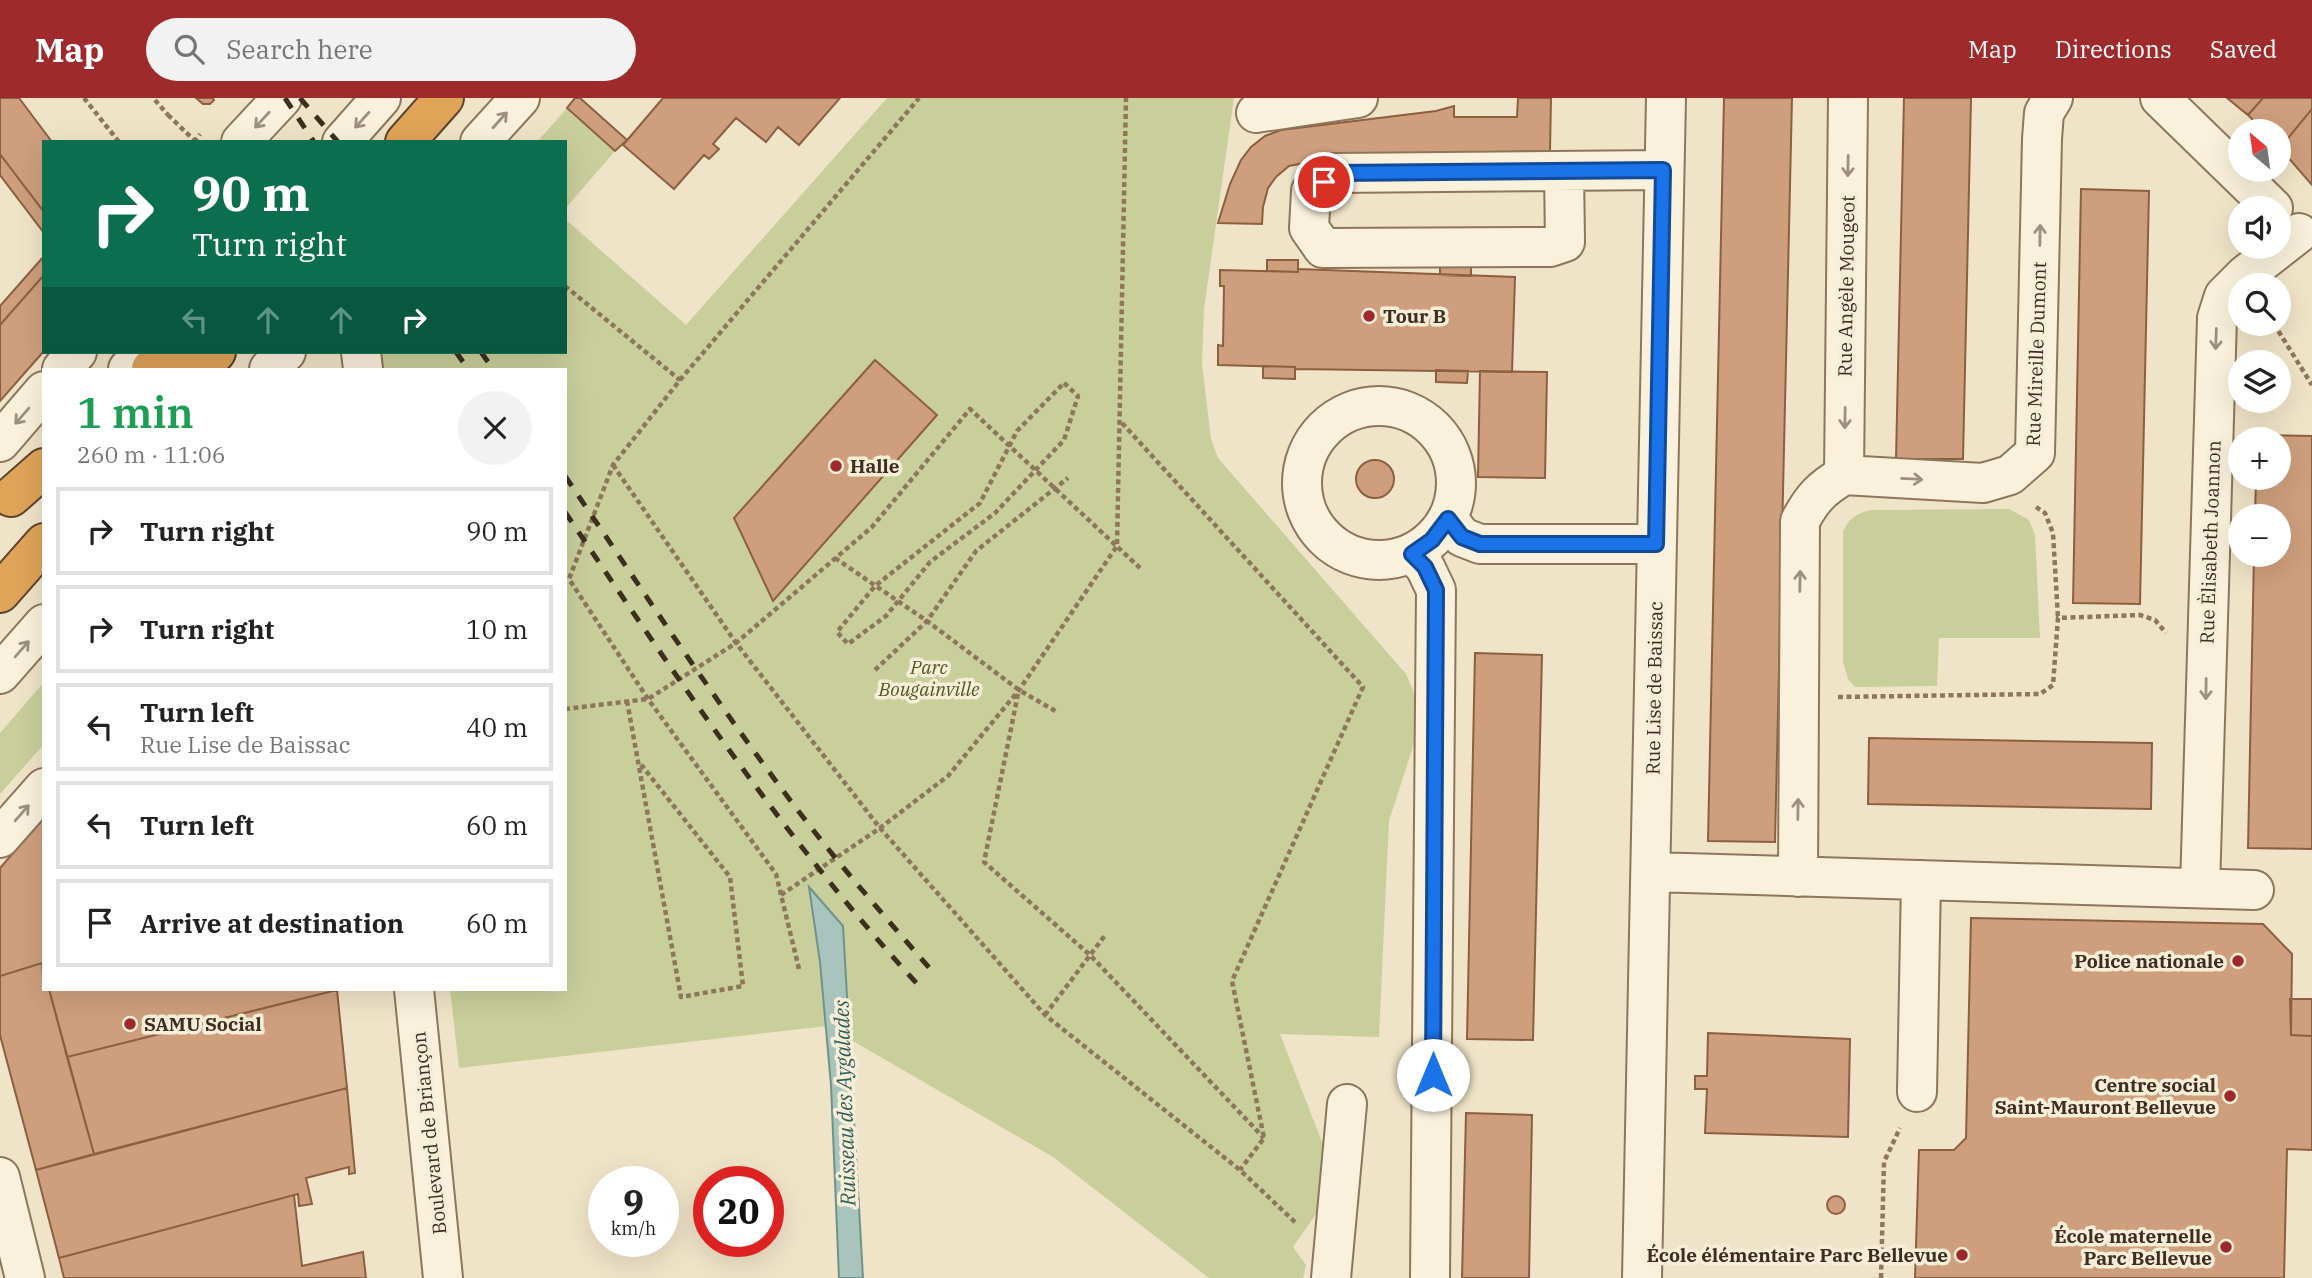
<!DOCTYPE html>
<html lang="en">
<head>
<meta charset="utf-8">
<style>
	:root { --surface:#fff; --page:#f2f2f2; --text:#222; --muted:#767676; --line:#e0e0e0; --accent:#9e2a2b }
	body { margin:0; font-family:"IBM Plex Serif",serif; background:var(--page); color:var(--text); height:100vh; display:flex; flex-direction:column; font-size:26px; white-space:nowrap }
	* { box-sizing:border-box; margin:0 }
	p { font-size:23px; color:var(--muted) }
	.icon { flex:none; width:38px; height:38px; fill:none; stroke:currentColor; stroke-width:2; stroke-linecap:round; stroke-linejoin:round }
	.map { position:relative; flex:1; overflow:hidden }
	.side { position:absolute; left:42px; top:270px; width:525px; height:623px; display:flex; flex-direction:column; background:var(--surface); border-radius:0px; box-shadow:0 7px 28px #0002 }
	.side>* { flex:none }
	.top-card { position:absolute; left:42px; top:42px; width:525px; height:214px; border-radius:0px; box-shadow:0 7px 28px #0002; background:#0b6e4f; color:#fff; overflow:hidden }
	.needle { width:46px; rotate:331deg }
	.controls { position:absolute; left:2228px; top:21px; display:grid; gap:14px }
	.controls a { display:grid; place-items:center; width:63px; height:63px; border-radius:50%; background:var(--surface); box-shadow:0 7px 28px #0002; font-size:35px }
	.speed { position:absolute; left:588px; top:1068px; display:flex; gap:14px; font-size:35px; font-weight:700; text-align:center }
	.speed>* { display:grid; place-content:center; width:91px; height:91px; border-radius:50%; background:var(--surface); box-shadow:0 7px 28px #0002; line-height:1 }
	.speed small { font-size:18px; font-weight:400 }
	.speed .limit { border:10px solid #d22; background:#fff; color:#111 }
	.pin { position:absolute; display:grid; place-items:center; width:60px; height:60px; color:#fff; margin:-30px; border:4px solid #fff; border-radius:50%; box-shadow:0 2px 7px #0007 }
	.me { position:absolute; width:77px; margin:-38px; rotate:0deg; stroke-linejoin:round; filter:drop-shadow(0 0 5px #0008) }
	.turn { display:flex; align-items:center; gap:24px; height:147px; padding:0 35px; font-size:32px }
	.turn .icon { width:91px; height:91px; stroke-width:2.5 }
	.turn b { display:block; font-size:49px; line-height:60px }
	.lanes { display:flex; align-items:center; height:66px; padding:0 35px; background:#0003; justify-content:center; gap:35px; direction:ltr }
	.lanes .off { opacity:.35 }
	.round { display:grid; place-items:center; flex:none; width:74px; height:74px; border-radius:37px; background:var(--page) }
	.summary { display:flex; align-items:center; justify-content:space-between; height:119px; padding:0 35px }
	h1 { font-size:42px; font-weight:600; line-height:52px; color:#1e9e55 }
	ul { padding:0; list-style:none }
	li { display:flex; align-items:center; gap:21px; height:88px; margin:0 14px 10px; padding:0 21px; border:4px solid var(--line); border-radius:0px }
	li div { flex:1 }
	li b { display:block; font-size:26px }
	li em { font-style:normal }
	header { display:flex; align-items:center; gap:42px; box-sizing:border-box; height:98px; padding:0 35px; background:var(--accent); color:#fff }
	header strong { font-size:33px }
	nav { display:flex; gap:38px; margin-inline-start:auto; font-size:24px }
	.search { width:490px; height:63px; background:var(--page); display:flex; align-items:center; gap:18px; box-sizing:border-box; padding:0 24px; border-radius:38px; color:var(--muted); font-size:26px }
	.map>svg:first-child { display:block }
	.green { fill:#c9cf9b }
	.water { fill:#a9c4bc; stroke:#6f938a; stroke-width:2 }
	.building { fill:#cf9f7d; stroke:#8d5f41; stroke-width:2 }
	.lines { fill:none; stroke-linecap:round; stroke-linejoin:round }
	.minor-casing { stroke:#8d765c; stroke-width:42 }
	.highway-casing { stroke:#5b4430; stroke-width:42 }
	.path { stroke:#8d765c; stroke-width:4.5; stroke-dasharray:5 3.5; stroke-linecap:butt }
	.minor { stroke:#faf1dc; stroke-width:38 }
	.highway { stroke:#e0a458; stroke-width:38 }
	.rail { stroke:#3d2e20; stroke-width:5; stroke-dasharray:12 12; stroke-linecap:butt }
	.path-bridge { stroke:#8d765c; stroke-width:4.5; stroke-dasharray:5 3.5; stroke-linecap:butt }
	.oneway { stroke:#9c907e }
	.route-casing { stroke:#114b97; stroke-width:18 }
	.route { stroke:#1a73e8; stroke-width:12 }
	.poi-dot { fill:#9e2a2b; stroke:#f7eed8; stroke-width:2.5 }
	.labels { text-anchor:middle; stroke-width:7; stroke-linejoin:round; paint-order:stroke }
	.street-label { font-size:19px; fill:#3d2e20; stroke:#f7eed8 }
	.poi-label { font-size:19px; font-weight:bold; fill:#3d2e20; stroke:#f7eed8; text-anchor:end }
	.park-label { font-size:19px; font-style:italic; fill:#4d5a26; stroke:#f7eed8 }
	.water-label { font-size:21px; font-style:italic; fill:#2f5d5a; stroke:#f7eed8 }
</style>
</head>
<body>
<header>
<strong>Map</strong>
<div class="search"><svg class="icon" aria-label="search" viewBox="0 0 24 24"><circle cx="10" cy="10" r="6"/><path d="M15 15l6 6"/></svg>Search here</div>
<nav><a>Map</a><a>Directions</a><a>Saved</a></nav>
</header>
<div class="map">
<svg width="2312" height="1180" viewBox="0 0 2312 1180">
	<rect width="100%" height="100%" fill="#f0e4c8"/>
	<path class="green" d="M 887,0 L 1234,0 L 1204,211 L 1202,266 L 1211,341 L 1218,360 L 1406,576 C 1415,595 1420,612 1418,633 L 1389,723 L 1379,939 L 1280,936 L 1331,1067 L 1319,1112 L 1293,1149 L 1306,1167 L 1303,1180 L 1209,1180 L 1053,1059 L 827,928 L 459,970 L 450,891 L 565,891 L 565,271 L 378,271 L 376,254 L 565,254 L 565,121 L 686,227 Z
		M 567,10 L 615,53 L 565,111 L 565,44 L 537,44 Z
		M 2009,411 L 2029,422 L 2035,437 L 2040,540 L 1939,540 L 1937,588 L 1855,589 L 1848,581 L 1843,564 L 1843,434 C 1849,420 1856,416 1871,412 Z
		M 44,584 L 44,646 L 0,696 L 0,635 Z"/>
	<path class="water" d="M 809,789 L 843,828 L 863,1180 L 839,1180 L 831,987 L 820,864 Z"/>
	<path class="building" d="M 0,0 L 19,0 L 52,44 L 44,44 L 44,114 L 0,56 Z
		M 196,0 L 213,0 L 214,2 L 210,6 L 203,6 Z
		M 575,0 L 580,0 L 627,42 L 615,53 L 567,10 Z
		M 663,0 L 840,0 L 799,47 L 778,29 L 766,44 L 736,20 L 713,46 L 719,51 L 709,61 L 704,57 L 674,91 L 623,47 Z
		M 1518,0 L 1551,0 L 1550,53 L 1446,55 L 1321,62 L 1289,68 L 1276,79 L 1268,90 L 1263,109 L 1262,126 L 1218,125 L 1230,86 L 1241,62 L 1251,49 L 1265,38 L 1281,32 L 1436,13 L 1454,8 L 1454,19 L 1517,19 Z
		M 1724,0 L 1792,0 L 1775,744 L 1708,743 Z
		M 1904,0 L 1971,0 L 1963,361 L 1896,361 Z
		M 2227,0 L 2263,0 L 2248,17 Z
		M 2263,0 L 2312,0 L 2312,11 L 2280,50 L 2278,33 L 2264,33 L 2248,17 Z
		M 2312,11 L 2312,87 L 2280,50 Z
		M 0,56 L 44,114 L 44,135 L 0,77 Z
		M 2081,91 L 2149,93 L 2140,506 L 2073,505 Z
		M 44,158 L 44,177 L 0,227 L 0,208 Z
		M 1267,162 L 1298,162 L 1298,174 L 1267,173 Z
		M 1440,166 L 1471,167 L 1471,178 L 1440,177 Z
		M 1298,171 L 1515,179 L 1512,274 L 1295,271 L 1295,269 L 1218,267 L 1218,247 L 1223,248 L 1224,188 L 1220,188 L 1220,172 L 1298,174 Z
		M 44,177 L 44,253 L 0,303 L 0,227 Z
		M 875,262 L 937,317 L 773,503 L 734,420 Z
		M 1263,268 L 1295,269 L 1295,281 L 1263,280 Z
		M 1436,272 L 1468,273 L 1467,285 L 1436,284 Z
		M 1480,273 L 1547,274 L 1545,380 L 1478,379 Z
		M 2259,303 L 2276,303 L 2276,304 L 2272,307 L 2265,309 Z
		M 2257,337 L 2312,338 L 2312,751 L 2248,750 L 2254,457 L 2278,457 L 2278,418 L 2255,418 L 2256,380 L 2278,380 L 2278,341 L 2257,341 Z
		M1356 381a19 19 0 1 1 38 0a19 19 0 1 1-38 0Z
		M 1475,555 L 1542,557 L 1533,942 L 1467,941 Z
		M 1869,640 L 2152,645 L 2151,711 L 1868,706 Z
		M 44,720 L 44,872 L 42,865 L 0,878 L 0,770 Z
		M 1971,820 L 2263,826 L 2292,856 L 2291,937 L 2312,938 L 2312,1052 L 2287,1051 L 2284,1180 L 1915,1180 L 1919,1052 L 1954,1052 L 1966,1040 Z
		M 42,865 L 44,891 L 49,891 L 94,1056 L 36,1072 L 0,937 L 0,878 Z
		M 49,891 L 337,891 L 337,892 L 67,959 Z
		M 337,892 L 347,990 L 94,1056 L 67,959 Z
		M 2290,901 L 2312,901 L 2312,938 L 2291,937 Z
		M 1708,935 L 1850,941 L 1848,1039 L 1705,1035 L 1707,991 L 1695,991 L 1695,978 L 1707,978 Z
		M 347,990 L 355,1075 L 349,1076 L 349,1069 L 306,1080 L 312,1106 L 299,1108 L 298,1096 L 59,1160 L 36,1072 Z
		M 1466,1015 L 1532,1017 L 1529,1180 L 1462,1180 Z
		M 294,1097 L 302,1168 L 363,1154 L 366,1180 L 64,1180 L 59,1160 Z
		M1827 1107a9 9 0 1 1 18 0a9 9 0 1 1-18 0Z"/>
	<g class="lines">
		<g class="minor-casing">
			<path id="minor" d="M 2160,0 L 2273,110
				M 1256,15 L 1358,0
				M 241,44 L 282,0
				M 342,44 L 381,0
				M 480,44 L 520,0
				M 1564,73 L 1565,144 L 1550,149 L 1323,150 L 1309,130 L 1311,93 L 1335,75 L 1663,72
				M 361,254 L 363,271
				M 62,271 L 77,254
				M 128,271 L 144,254
				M 269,271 L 286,254
				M1302 385a77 77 0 1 1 154 0a77 77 0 1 1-154 0Z
				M 0,344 L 44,293
				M 1844,377 L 1848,0
				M 1448,421 L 1462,439 L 1480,446 L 1656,446
				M 1412,455 L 1425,469 L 1436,492 L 1430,1180
				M 0,576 L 44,526
				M 0,740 L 44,690
				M 1651,774 L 2254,792
				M 1798,779 L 1800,423 C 1813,399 1821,391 1844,377 L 1983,385 L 2010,377 L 2035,355 L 2042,41 L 2044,15 L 2053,0
				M 2200,790 L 2217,220 L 2224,198 L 2245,177 L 2299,135
				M 414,891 L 443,1180
				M 1917,994 L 1921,782
				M 0,1079 L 25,1180
				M 1331,1180 L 1347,1006
				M 1642,1180 L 1666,0"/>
		</g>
		<g class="highway-casing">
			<path id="highway" d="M 405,44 L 444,0
				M 151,271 L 170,254
				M 200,271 L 216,254
				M 11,399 L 44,370
				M 0,495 L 44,445"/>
		</g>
		<path class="path" d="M 84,0 L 119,44
			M 155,2 L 168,17
			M 194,44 L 200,36
			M 565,188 L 680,282
			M 2274,226 L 2312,287
			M 1064,285 L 1078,298 L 1064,342 L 995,415 L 930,464 L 886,518 L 848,546 L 837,534 L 875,488 L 980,405 L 1017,333 Z
			M 1122,325 L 1363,589 L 1232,883 L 1264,1040 L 1240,1072
			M 613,367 L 736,545 L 880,730 L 1045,917 L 1240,1072 L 1297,1126
			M 2036,409 L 2045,415 L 2053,435 L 2058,520
			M 835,460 L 927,523 L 1019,592 L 1057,614
			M 875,572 L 927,523 L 976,453 L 1068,380
			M 1018,596 L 984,764 L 1090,857 L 1264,1040
			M 1838,599 L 2040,596 L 2053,587 L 2058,520 L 2140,517 L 2155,522 L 2166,535
			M 627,603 L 681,899 L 743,888 L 730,779 L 639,664
			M 565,611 L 648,601 L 736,545 L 872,429 L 970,311 L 1140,470
			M 781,797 L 880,730 L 948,678 L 1019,592 L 1117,448 L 1126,0
			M 799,871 L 776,776 L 648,601 L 569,481 L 613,367 L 680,282 L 919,0
			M 1045,917 L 1106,836
			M 1881,1180 L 1884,1064 L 1900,1030"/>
		<use href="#minor" class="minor"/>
		<use href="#highway" class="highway"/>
		<path class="rail" d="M 285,0 L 314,44
			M 300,0 L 338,44
			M 456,254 L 468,271
			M 481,254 L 493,271
			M 565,378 C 639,487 711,597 790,702 C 835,762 884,818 933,874
			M 565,414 C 676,578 786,744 921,890"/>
		<path class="path-bridge" d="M 168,17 L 196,44"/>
	</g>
	<defs><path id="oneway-shaft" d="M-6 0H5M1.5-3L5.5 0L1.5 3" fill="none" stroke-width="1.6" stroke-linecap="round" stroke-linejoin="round" transform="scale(1.75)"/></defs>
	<g class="oneway">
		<use href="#oneway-shaft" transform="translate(262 22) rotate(133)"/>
		<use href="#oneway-shaft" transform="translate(362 22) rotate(132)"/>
		<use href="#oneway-shaft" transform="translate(500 22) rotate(-48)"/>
		<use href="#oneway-shaft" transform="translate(1848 68) rotate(91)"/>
		<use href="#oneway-shaft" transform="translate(2040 137) rotate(-89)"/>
		<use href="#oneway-shaft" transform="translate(2216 241) rotate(92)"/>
		<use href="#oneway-shaft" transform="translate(22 318) rotate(131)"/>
		<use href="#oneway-shaft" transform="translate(1845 320) rotate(91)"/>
		<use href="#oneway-shaft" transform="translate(1912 381) rotate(3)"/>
		<use href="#oneway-shaft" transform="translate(1800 483) rotate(-89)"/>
		<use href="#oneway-shaft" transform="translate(22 551) rotate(-49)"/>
		<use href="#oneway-shaft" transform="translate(2206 591) rotate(91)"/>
		<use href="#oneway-shaft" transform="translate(1798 711) rotate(-89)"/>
		<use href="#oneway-shaft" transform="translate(22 715) rotate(-49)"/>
	</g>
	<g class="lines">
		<g class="route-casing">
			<path id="route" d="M 1324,84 L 1335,75 L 1663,72 L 1656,446 L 1480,446 L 1462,439 L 1448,421 L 1432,442 L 1412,456 L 1425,469 L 1436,492 L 1433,977"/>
		</g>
		<use href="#route" class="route"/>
	</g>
	<g class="poi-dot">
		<circle cx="1369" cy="218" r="7"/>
		<circle cx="836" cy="368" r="7"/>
		<circle cx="2238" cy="863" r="7"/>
		<circle cx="130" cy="926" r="7"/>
		<circle cx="2230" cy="998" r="7"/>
		<circle cx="2226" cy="1149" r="7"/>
		<circle cx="1962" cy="1157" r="7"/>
	</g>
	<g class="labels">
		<g class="street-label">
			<text transform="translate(1846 188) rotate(-89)" y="7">Rue Angèle Mougeot</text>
			<text transform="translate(2036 256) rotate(-88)" y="7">Rue Mireille Dumont</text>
			<text transform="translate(2210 444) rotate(-88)" y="7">Rue Èlisabeth Joannon</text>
			<text transform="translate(1654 590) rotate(-89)" y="7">Rue Lise de Baissac</text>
			<text transform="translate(429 1035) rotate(-96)" y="7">Boulevard de Briançon</text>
		</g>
		<g class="poi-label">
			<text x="1383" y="225" text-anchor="start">Tour B</text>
			<text x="850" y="375" text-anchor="start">Halle</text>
			<text x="2224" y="870">Police nationale</text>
			<text x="144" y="933" text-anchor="start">SAMU Social</text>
			<text x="2216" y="994">Centre social<tspan x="2216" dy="22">Saint-Mauront Bellevue</tspan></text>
			<text x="2212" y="1145">École maternelle<tspan x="2212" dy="22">Parc Bellevue</tspan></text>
			<text x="1948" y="1164">École élémentaire Parc Bellevue</text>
		</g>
		<g class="park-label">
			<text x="929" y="576">Parc<tspan x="929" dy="22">Bougainville</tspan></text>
		</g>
		<g class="water-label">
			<text transform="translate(845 1005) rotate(-92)" y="7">Ruisseau des Aygalades</text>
		</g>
	</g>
</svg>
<div class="controls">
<a><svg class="needle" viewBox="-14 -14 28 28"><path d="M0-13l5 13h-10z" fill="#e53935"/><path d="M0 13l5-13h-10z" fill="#767676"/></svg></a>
<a><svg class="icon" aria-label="sound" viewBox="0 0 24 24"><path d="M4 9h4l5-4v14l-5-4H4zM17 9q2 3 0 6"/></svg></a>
<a><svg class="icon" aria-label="search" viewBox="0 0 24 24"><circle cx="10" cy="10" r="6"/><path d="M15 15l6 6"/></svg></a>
<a><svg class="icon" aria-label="layers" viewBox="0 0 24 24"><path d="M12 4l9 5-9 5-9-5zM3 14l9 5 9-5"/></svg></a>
<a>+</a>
<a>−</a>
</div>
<div class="speed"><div>9<small>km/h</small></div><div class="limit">20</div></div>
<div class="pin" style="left:1324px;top:84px;background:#d93025"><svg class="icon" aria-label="arrive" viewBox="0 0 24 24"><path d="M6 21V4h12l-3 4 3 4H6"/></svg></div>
<svg class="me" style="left:1433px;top:977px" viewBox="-20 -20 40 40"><circle r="19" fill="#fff"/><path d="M0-13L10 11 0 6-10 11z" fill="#1a73e8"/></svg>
<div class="top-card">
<div class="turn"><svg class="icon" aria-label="right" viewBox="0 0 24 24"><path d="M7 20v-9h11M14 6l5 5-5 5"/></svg><div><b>90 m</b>Turn right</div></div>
<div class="lanes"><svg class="icon off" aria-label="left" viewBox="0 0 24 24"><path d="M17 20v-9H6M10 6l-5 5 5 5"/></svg><svg class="icon off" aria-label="ahead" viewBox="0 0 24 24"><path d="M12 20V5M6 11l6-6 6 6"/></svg><svg class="icon off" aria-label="ahead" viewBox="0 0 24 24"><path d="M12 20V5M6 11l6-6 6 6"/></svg><svg class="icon" aria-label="right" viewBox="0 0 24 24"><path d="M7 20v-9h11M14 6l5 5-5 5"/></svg></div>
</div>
<section class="side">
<div class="summary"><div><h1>1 min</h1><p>260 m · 11:06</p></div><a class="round"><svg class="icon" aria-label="close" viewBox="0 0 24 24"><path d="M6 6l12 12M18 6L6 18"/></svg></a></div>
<ul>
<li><svg class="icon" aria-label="right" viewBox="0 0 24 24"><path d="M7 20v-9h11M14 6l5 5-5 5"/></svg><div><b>Turn right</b></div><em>90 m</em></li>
<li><svg class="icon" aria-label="right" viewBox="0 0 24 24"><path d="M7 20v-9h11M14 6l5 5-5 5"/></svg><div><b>Turn right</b></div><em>10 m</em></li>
<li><svg class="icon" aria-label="left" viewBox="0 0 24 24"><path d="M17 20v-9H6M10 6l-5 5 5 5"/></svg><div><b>Turn left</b><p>Rue Lise de Baissac</p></div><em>40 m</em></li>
<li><svg class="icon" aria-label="left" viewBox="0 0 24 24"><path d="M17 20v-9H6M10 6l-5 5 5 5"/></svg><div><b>Turn left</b></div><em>60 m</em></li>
<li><svg class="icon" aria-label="arrive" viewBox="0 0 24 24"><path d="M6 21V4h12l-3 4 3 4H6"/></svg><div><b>Arrive at destination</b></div><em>60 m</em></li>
</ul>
</section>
</div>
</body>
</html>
